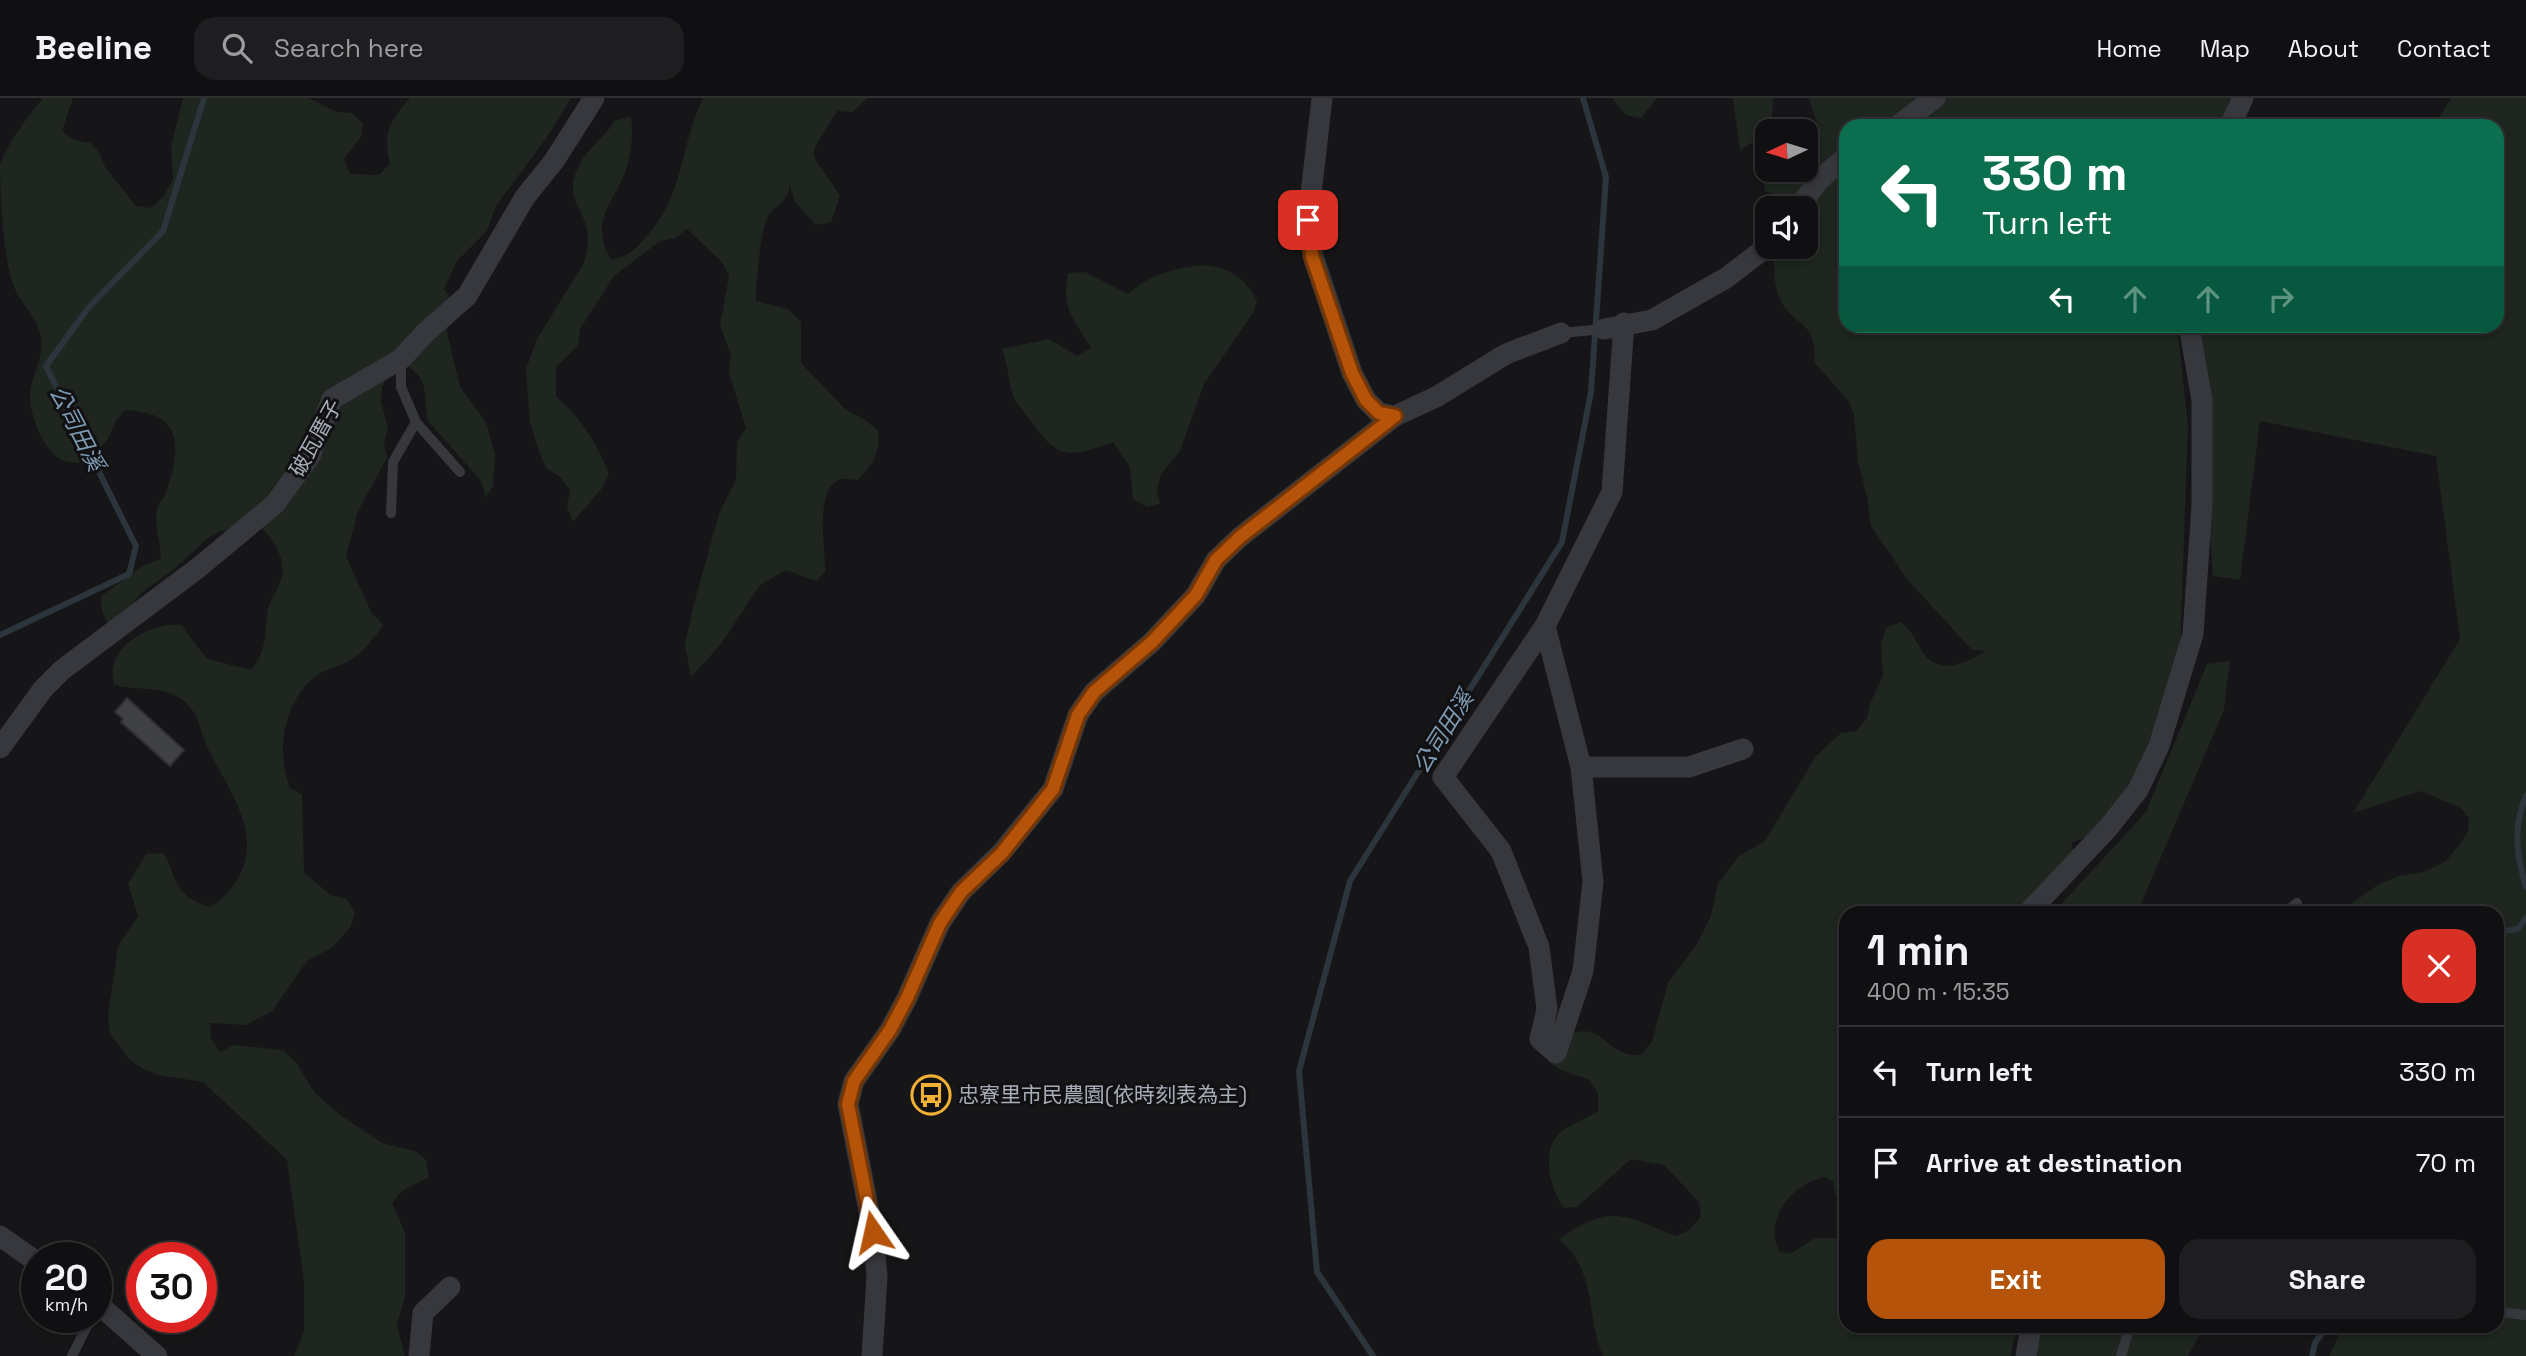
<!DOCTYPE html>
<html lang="en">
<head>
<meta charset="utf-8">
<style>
	:root { --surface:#101012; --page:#1e1e20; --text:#f1f3f6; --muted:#9c9d9f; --line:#303032; --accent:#b45309 }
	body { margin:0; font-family:"Space Grotesk","Noto Sans TC",sans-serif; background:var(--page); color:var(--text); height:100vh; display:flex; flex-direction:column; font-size:26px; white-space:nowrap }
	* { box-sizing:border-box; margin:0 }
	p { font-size:23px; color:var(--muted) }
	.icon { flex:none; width:38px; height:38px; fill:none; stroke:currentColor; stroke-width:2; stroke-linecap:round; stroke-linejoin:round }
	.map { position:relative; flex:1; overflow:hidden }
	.panel { position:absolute; left:1839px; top:808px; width:665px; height:427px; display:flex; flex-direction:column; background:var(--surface); border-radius:21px; box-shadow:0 4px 10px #0003,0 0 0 2px var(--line) }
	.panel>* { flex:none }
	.guide { position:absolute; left:1839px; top:21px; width:665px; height:214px; border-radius:21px; box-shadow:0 4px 10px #0003,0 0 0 2px var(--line); background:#0b6e4f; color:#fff; overflow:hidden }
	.needle { width:46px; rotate:266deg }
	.buttons { position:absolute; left:1755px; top:21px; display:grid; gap:14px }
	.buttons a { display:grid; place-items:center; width:63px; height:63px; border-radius:14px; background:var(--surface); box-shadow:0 4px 10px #0003,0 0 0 2px var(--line); font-size:35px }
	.speed { position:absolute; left:21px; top:1144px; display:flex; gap:14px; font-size:35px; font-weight:700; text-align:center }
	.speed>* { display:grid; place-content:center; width:91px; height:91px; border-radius:50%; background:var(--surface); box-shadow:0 4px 10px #0003,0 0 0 2px var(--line); line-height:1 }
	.speed small { font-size:18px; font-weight:400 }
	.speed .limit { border:10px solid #d22; background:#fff; color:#111 }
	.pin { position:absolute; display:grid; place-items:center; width:60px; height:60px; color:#fff; margin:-30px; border-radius:14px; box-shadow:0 4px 10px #0006 }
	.me { position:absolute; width:77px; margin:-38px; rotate:349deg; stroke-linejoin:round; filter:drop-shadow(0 0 5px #0008) }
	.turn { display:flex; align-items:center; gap:24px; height:147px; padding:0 28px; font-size:32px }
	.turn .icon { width:91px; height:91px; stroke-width:2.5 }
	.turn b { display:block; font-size:49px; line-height:60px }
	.lanes { display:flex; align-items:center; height:66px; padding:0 28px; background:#0003; justify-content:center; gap:35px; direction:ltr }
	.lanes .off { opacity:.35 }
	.round { display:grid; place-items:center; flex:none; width:74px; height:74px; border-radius:21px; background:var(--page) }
	.overview { display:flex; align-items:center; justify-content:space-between; height:119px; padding:0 28px }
	h1 { font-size:42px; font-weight:800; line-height:52px }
	.button { display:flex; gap:14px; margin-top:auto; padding:14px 28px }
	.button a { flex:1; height:80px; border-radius:21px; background:var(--accent); color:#fff; font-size:28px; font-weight:800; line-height:80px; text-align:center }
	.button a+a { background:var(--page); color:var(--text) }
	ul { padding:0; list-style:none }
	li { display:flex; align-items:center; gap:21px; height:91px; padding:0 28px; border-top:2px solid var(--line) }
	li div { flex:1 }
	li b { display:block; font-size:26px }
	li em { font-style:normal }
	header { display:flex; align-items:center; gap:42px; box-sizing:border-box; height:98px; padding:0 35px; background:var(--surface); border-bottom:2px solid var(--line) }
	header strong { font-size:33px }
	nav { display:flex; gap:38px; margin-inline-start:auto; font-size:24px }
	.search { width:490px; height:63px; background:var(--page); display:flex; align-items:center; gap:18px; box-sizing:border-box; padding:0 24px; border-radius:21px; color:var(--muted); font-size:26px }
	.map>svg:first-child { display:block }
	.green { fill:#1e261f }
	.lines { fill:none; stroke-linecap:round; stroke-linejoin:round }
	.stream { stroke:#2c353c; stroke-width:6 }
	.building { fill:#404145; stroke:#303034; stroke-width:2 }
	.service { stroke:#37383d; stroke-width:10 }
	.minor { stroke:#37383d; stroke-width:21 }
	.route-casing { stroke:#753606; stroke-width:18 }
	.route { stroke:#b45309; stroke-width:12 }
	.labels { text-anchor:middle; stroke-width:6; stroke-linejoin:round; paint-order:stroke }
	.street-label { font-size:21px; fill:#a8adb8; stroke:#111113 }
	.poi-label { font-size:21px; fill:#a8adb8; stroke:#111113; text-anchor:start }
	.water-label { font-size:23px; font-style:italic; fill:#7f9bb3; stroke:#111113 }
</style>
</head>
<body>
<header>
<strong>Beeline</strong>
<div class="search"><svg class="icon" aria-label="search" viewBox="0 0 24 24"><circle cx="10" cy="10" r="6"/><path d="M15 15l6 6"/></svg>Search here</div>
<nav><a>Home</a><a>Map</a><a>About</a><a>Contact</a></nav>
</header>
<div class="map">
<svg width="2526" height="1258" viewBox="0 0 2526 1258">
	<rect width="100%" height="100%" fill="#161618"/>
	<path class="green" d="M 43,0 L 73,0 L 62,33 L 74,42 L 91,45 L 100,56 L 105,69 L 136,108 L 151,110 L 164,98 L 173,81 L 171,49 L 183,0 L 308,0 L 337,14 L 352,15 L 363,26 L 361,39 L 344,61 L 350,76 L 379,77 L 390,65 C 382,36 390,22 410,0 L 571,0 L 548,38 L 496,108 L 487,133 L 457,163 L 444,191 L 452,203 L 447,234 L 460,289 L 486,324 L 495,356 L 493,388 L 486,399 L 481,383 L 428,323 C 422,289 432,282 397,261 L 382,289 L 381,303 L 388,330 L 384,345 L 387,360 L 358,413 L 346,458 L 371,514 L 383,527 C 373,543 358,560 340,567 C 331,571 322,573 315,579 C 283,604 276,654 290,690 L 302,696 L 304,775 L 331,797 L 347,801 L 355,816 L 350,830 L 331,850 L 307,863 L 272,913 L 246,927 L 210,925 L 211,940 L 220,954 L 234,947 L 283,952 L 296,964 L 314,994 L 343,1019 L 382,1045 L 415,1053 L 426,1062 L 429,1079 L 402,1093 L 392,1105 L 405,1135 L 405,1198 L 397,1227 L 405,1258 L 294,1258 L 304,1234 L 304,1184 L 287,1062 L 203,984 L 158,977 L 142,970 L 130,962 L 110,935 L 108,918 L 118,848 L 138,818 L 128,786 L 146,756 L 164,755 C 178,784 175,798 210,809 C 224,801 231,792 239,778 C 263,735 228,691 209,653 C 202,639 200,620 189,608 C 168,585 140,594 114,587 C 113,581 112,574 113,569 C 118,542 156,524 181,527 L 207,561 L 251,572 C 267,553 265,537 267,514 C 269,505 274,497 278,489 C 290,466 276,445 261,429 L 220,433 L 207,441 L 173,472 L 141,495 L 121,520 L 108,526 L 102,513 L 101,498 L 144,467 L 161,461 C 161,445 154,428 157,412 C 158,405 165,399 167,392 C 181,348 184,315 125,312 L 116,323 L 108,341 L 88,364 C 78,365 66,366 57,359 C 42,348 29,315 30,297 C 32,274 46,257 40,235 C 36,218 23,208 16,193 C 3,169 0,93 0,67 C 4,50 31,14 43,0 Z
		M 703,0 L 868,0 L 852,14 L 837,13 C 803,68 809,47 840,98 L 831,124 L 816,127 L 795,104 L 790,87 C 787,105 779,104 769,117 C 760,130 756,186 756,203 L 788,211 L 801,224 L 801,265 L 845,311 L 865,322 L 878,333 C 880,356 874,365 858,382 C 853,382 846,380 841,381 C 813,389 826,453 825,474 L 816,483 L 786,472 L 760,487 L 721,546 L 691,579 L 685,547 L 694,505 L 720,413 L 736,382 L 737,344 L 746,330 L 729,275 L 731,258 L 720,227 L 729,178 L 722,164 L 687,131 L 675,140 L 660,143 L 614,178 L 580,231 L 578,248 L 556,269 L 556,299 C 582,319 596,346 609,375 L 603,389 L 573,424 L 567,409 L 570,392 L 560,379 L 546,370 L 540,356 L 530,325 L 526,271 L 537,241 L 584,165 C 587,154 589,143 587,132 C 582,106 564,101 578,69 C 586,51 605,40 615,22 L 631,19 C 633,36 632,53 627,69 C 615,106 588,120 611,162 C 627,159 635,152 646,139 C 685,95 679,50 703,0 Z
		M 1612,0 L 1657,0 L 1641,20 L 1626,17 Z
		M 1733,0 L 1773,0 C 1775,24 1762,41 1740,52 Z
		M 1809,0 L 2246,0 L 2225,28 L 1846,28 L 1846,228 L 2177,228 L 2188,327 L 2180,554 L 2140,679 L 2091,737 L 2071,745 L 2074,755 L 2027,815 L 1846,816 L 1846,1117 L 1840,1117 L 1833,1084 L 1825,1079 C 1793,1085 1763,1121 1779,1153 L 1790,1156 L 1815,1140 L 1846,1140 L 1846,1228 L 2017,1229 L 2010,1258 L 1603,1258 C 1585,1215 1598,1175 1559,1141 C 1611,1105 1622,1117 1676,1138 L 1689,1132 L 1701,1119 L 1699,1104 L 1664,1067 L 1631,1061 L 1577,1109 L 1564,1110 C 1550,1092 1540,1052 1560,1035 C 1570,1026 1586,1021 1598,1013 L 1598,996 L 1590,982 C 1570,975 1554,973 1541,954 C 1551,947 1564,937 1576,934 C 1607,928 1606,959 1641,957 L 1652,944 L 1668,885 L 1697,846 L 1711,818 L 1718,785 L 1739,758 L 1765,743 L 1816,658 L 1841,635 L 1856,633 L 1867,620 L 1870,605 L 1883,578 L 1881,546 L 1886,530 L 1901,524 C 1914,534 1915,543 1924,556 C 1941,578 1968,564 1986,553 L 1972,552 L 1907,481 L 1871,428 L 1867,398 L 1858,364 L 1854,317 L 1849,304 L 1815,265 C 1816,218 1793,231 1779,199 C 1773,185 1774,164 1776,149 L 1806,149 L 1806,110 L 1765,93 L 1762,77 L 1766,63 L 1768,72 L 1806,72 L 1806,45 L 1817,26 Z
		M 2451,0 L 2526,0 L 2526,1258 L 2329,1258 L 2343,1229 L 2497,1228 L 2497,816 L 2343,815 L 2351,806 L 2379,786 L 2399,778 L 2424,774 L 2446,763 L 2462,743 L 2468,733 L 2469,721 L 2462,711 L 2421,693 L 2353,715 L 2460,541 L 2436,358 L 2260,323 L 2240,482 L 2213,478 L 2194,228 L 2497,228 L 2497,28 L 2434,28 Z
		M 1204,167 C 1230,170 1245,179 1257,203 L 1253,215 L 1204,286 L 1180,353 L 1161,376 L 1157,391 L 1160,406 L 1147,409 L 1133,401 L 1130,369 L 1113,344 C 1069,360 1059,363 1030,322 C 1024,313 1014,304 1012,294 C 1008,279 1008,266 1002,251 L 1049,241 L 1077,258 L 1091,250 C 1074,221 1061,212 1068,175 L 1085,174 L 1128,196 C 1151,175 1174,171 1204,167 Z
		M 2230,563 L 2224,612 L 2137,815 L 2053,815 L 2146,714 L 2207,566 Z
		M 2039,1229 L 2204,1229 L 2188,1258 L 2034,1258 Z"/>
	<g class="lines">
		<path class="stream" d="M 0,537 L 129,476 L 136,448 L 46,268 L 89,209 L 163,133 L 204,0
			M 2526,698 C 2513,729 2516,756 2526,789
			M 2497,834 L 2518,831 L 2526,820
			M 1373,1258 L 1317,1174 L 1299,973 L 1350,783 L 1562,444 L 1591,294 L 1606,79 L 1583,0
			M 2312,1258 L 2315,1245 L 2327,1228"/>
	</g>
	<path class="building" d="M 127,600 L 184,652 L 170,668 L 121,624 L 123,621 L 115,614 Z"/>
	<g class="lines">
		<path class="service" d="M 1561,235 L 1604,231
			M 416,324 L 460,374
			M 391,415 L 393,364 L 416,324 L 401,289 L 401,261
			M 2283,816 L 2297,805
			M 2497,1214 L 2526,1217
			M 72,1258 L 91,1220
			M 2121,1258 L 2130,1228"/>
		<path class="minor" d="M 1322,0 L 1308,122 L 1313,158 L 1352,275 L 1366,302 L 1379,315 L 1395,318 L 1436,299 L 1506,256 L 1561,235
			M 1897,28 L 1935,0
			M 2230,28 L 2243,0
			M 1798,110 L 1819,82 L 1846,59
			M 1604,231 L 1652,222 L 1726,180 L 1768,148
			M 1545,528 L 1581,669 L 1593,784 L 1583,873 L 1556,955 L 1540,941 L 1547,911 L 1539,849 L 1501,753 L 1443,679 L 1545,528 L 1612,394 L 1624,225
			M 0,650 L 43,591 L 62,572 L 198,470 L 275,406 L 310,358 L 332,301 L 401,261 L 426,234 L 467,198 L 525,99 L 554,63 L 594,0
			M 1581,669 L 1689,669 L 1743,651
			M 2027,816 L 2108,730 L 2138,692 L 2159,648 L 2193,536 L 2202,407 L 2202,302 L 2189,228
			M 0,1138 L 37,1164
			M 96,1204 L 157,1258
			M 419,1258 L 423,1215 L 450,1189
			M 872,1258 L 877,1179 L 873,1134 L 848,1006 L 854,983 L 890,932 L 907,900 L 940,825 L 961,794 L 1001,755 L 1053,691 L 1078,617 L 1094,594 L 1152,544 L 1196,497 L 1216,462 L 1240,439 L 1395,318
			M 2026,1258 L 2031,1228"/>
	</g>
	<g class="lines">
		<g class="route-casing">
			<path id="route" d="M 873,1134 L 848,1006 L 854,983 L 890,932 L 907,900 L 940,825 L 961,794 L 1002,755 L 1053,691 L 1078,617 L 1094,594 L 1152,544 L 1196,497 L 1216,462 L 1240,439 L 1395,318 L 1379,315 L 1366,302 L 1352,275 L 1312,158 L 1308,122"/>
		</g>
		<use href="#route" class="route"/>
	</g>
	<defs>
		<g id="bus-ring" transform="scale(2.0125)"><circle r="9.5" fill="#111113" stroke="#f2b134" stroke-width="1.5"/><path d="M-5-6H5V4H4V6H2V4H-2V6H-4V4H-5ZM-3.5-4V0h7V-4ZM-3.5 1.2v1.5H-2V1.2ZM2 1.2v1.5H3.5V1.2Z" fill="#f2b134"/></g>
	</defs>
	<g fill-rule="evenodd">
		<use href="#bus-ring" x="931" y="997"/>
	</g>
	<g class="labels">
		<g class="street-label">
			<text transform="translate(316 340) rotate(-61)" y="7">破瓦厝子</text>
		</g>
		<g class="poi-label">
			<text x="958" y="1004">忠寮里市民農園(依時刻表為主)</text>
		</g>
		<g class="water-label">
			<text transform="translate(77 330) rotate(63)" y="8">公司田溪</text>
			<text transform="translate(1443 634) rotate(-58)" y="8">公司田溪</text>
		</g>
	</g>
</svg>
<div class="buttons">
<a><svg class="needle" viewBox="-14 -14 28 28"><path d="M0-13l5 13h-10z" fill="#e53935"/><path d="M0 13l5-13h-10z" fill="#9c9d9f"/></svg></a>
<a><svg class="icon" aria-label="sound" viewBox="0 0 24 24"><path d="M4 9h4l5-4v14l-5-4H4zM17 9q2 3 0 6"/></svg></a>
</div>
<div class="speed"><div>20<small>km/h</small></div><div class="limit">30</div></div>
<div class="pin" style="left:1308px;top:122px;background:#d93025"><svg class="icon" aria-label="arrive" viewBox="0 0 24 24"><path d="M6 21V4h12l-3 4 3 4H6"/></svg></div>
<svg class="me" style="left:873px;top:1134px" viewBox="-20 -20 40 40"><path d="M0-17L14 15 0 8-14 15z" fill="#b45309" stroke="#fff" stroke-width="4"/></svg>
<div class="guide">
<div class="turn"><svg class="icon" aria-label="left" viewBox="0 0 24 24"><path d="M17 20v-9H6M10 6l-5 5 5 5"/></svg><div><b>330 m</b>Turn left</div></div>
<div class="lanes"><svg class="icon" aria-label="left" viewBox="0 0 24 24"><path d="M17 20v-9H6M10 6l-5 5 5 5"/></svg><svg class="icon off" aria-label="ahead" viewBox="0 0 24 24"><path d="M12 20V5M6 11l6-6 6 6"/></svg><svg class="icon off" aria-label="ahead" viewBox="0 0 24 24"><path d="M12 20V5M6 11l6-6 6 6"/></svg><svg class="icon off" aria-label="right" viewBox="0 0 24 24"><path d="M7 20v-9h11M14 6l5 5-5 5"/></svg></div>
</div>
<section class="panel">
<div class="overview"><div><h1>1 min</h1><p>400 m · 15:35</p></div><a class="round" style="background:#d93025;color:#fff"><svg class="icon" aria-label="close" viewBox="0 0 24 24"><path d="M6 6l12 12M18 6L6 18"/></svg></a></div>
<ul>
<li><svg class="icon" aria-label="left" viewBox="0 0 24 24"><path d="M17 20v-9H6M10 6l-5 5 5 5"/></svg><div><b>Turn left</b></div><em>330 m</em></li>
<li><svg class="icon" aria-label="arrive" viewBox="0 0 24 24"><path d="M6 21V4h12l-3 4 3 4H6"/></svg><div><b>Arrive at destination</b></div><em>70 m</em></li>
</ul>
<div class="button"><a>Exit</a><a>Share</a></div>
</section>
</div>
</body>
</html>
